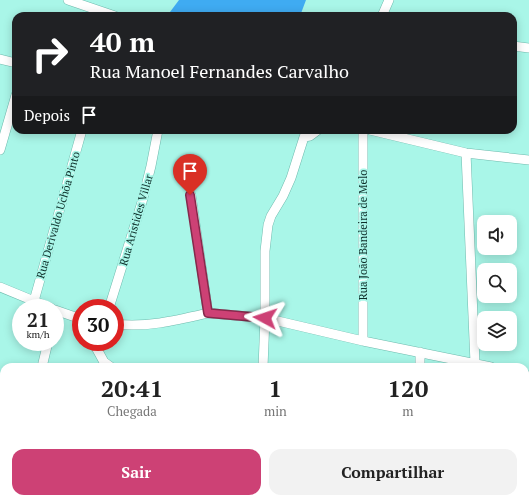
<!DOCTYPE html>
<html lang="pt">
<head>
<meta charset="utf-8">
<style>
	:root { --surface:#fff; --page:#f2f2f2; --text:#222; --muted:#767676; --accent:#cd4175 }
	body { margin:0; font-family:"PT Serif",serif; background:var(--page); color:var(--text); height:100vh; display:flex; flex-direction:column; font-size:15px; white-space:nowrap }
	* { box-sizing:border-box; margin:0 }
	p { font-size:13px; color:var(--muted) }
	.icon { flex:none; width:22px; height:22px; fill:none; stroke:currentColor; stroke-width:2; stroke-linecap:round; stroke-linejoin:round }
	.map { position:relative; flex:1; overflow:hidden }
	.drawer { position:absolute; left:0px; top:363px; width:529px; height:140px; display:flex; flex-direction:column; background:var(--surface); border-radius:12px 12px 0 0; box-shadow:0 2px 10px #0003 }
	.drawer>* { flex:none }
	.guide { position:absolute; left:12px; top:12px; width:505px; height:122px; border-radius:12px; box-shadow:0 2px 10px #0003; background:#202124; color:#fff; overflow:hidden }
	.controls { position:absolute; left:477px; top:215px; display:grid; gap:8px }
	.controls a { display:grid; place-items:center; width:40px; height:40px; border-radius:8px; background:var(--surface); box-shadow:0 2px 10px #0003; font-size:20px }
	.speed { position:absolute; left:12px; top:299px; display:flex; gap:8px; font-size:20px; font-weight:700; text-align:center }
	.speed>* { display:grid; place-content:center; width:52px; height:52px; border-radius:50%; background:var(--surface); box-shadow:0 2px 10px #0003; line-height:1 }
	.speed small { font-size:10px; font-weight:400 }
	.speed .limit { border:6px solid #d22; background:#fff; color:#111 }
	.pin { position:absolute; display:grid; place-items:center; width:34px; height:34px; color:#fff; margin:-41px -17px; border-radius:50% 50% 50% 0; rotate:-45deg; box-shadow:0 0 4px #0007 }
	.pin .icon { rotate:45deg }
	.me { position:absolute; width:44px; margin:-22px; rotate:275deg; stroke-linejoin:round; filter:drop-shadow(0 0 3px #0008) }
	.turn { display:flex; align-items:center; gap:14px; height:84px; padding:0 12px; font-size:18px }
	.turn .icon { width:52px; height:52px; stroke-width:2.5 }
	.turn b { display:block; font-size:28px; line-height:34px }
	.then { display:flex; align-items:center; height:38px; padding:0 12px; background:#0003; gap:8px; font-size:15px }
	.eta { display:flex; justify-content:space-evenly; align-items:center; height:68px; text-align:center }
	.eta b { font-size:24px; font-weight:700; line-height:28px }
	.primary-button { display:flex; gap:8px; margin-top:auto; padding:8px 12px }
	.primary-button a { flex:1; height:46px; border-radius:12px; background:var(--accent); color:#fff; font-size:16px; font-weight:700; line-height:46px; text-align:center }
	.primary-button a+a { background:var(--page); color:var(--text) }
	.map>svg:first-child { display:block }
	.water { fill:#3fabf2 }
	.building { fill:#8ad7c9; stroke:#61ada0 }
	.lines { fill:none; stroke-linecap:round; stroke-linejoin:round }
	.street-casing { stroke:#6fbbae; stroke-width:10 }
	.street { stroke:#fff; stroke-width:9 }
	.route-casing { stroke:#852a4c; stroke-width:10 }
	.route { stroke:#cd4175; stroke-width:7 }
	.labels { text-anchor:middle; stroke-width:3.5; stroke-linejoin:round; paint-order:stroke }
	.street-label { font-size:11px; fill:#0d2e29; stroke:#a9f6e8 }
</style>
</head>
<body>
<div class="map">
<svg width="529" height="503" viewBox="0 0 529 503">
	<rect width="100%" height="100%" fill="#a9f6e8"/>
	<path class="water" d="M 179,0 L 306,0 L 300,16 L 167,16 Z"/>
	<path class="building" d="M 4,406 L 4,458 L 0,457 L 0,426 Z"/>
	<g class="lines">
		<g class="street-casing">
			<path id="street" d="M 68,0 L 115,16
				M 382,16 L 389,0
				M 513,46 L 529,48
				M 0,59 L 16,63
				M 370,130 L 466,153 L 529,160
				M 304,137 L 310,136 L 318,130
				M 0,150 L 16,95
				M 466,153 L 475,363
				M 191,195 L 208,313 L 265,318 L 363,341 L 491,367
				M 0,287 L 51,308
				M 34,301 L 82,130
				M 109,308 L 142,202 L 151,166 L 158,130
				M 55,310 L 81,319
				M 115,324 C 146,328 178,320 208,313
				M 363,341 L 363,130
				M 93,342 L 104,362 L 111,367
				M 42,367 L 48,342
				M 263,367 L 265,318 L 265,251 L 268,225 L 271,216 L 283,196 L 291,178 L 304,137 L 308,130
				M 420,367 L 420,352
				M 0,395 L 4,397
				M 525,413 L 526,375
				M 16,499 L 21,503
				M 246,499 L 250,503
				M 498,499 L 528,503
				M 419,503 L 419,499"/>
		</g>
		<use href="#street" class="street"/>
	</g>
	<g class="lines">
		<g class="route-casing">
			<path id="route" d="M 190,195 L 208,313 L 265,318"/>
		</g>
		<use href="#route" class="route"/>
	</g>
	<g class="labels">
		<g class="street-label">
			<text transform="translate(58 215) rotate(-74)" y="4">Rua Derivaldo Uchõa Pinto</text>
			<text transform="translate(136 220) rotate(-74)" y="4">Rua Aristides Villar</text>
			<text transform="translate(363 235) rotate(-90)" y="4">Rua João Bandeira de Melo</text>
		</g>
	</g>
</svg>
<div class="controls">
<a><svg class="icon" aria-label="sound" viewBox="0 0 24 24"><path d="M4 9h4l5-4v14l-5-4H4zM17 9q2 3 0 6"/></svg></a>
<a><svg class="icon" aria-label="search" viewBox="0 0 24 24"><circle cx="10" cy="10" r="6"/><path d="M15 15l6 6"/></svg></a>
<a><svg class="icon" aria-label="layers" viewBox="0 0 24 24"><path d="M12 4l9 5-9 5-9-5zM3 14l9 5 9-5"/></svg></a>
</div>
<div class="speed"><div>21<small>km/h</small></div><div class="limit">30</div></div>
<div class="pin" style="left:190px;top:195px;background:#d93025"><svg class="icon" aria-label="arrive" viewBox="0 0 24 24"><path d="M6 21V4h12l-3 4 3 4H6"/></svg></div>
<svg class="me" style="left:265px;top:318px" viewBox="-20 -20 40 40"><path d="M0-17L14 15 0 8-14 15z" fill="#cd4175" stroke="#fff" stroke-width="4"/></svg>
<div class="guide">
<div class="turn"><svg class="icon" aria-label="right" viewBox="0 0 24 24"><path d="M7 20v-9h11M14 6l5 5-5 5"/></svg><div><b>40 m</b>Rua Manoel Fernandes Carvalho</div></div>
<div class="then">Depois<svg class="icon" aria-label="arrive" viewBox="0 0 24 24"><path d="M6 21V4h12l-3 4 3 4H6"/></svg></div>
</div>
<section class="drawer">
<div class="eta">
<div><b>20:41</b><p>Chegada</p></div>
<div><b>1</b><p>min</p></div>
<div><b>120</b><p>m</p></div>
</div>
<div class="primary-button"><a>Sair</a><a>Compartilhar</a></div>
</section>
</div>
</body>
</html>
